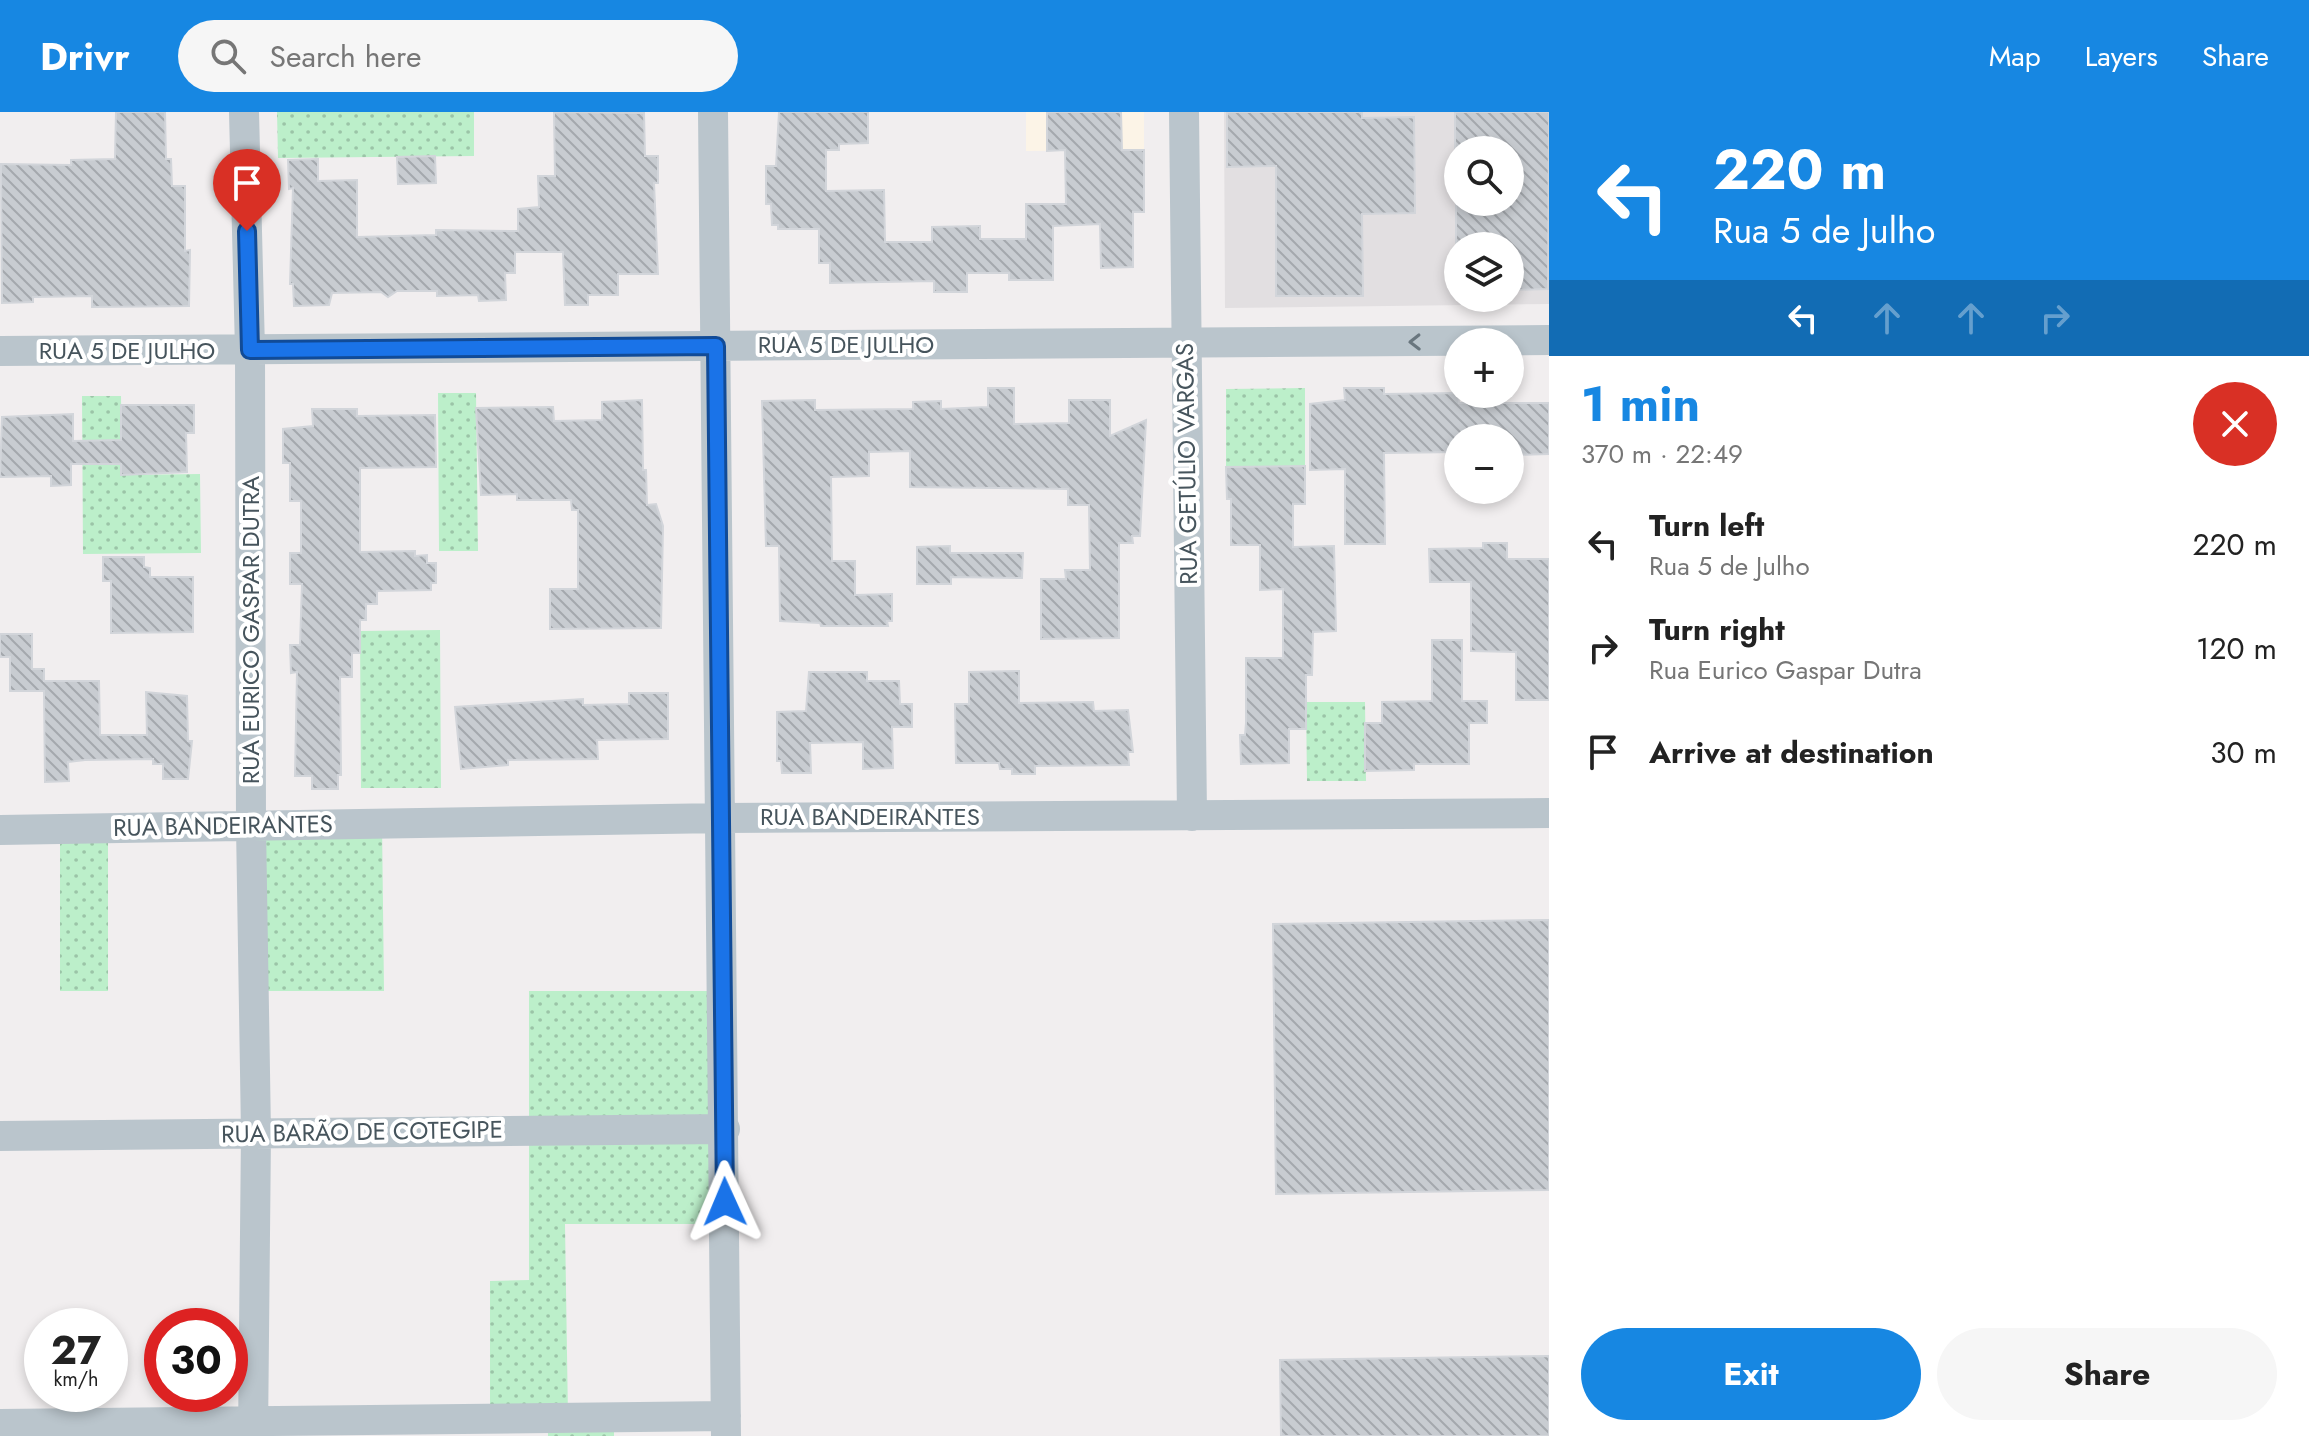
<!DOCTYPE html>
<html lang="en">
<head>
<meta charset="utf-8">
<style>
	:root { --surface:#fff; --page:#f6f6f6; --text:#222; --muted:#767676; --accent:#1787e2 }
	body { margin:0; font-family:Jost,sans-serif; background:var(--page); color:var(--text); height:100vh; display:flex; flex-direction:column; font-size:30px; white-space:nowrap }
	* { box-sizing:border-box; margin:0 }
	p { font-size:26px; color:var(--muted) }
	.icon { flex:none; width:44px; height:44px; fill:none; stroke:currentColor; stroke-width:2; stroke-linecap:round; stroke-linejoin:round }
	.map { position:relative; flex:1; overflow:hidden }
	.side { display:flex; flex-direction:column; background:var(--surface); width:760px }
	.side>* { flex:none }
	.hud { background:#1787e2; color:#fff; overflow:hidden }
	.controls { position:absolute; left:1444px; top:24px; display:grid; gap:16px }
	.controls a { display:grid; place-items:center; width:80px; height:80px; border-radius:50%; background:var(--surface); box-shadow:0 4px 12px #0003; font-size:40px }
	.speed { position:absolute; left:24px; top:1196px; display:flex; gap:16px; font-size:40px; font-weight:700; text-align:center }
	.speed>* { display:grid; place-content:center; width:104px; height:104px; border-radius:50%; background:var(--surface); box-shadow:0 4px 12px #0003; line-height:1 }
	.speed small { font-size:20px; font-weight:400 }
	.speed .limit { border:12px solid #d22; background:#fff; color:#111 }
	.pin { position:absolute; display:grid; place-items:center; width:68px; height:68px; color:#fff; margin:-82px -34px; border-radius:50% 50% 50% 0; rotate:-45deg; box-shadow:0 0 8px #0007 }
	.pin .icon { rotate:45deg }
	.me { position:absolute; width:88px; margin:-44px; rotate:359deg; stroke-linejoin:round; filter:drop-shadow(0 0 6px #0008) }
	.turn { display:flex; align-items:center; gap:28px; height:168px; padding:0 32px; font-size:36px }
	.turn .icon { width:104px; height:104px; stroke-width:2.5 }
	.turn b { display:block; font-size:56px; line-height:68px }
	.lanes { display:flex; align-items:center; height:76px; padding:0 32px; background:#0003; justify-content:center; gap:40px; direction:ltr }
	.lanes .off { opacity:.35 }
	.round { display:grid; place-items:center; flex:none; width:84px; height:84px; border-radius:42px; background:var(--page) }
	.overview { display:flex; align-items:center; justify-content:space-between; height:136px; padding:0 32px }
	h1 { font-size:48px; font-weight:700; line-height:60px; color:var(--accent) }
	.action { display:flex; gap:16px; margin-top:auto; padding:16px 32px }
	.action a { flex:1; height:92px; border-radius:48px; background:var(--accent); color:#fff; font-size:32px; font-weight:700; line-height:92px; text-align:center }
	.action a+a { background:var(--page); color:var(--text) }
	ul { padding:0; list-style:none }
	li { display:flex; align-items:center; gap:24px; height:104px; padding:0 32px }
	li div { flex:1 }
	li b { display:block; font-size:30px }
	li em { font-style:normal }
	header { display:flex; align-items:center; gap:48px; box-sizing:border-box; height:112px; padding:0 40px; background:var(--accent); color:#fff }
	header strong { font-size:38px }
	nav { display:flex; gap:44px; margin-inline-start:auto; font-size:28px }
	.search { width:560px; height:72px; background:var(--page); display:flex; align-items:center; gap:20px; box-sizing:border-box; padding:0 28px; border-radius:44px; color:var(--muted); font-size:30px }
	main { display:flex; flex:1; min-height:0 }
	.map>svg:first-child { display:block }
	.commercial { fill:#fcf4e7 }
	.education { fill:#e2dfe1; fill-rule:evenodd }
	.grass { fill:url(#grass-dots) }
	.building { fill:url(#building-back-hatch); stroke:#d2d5da; stroke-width:2 }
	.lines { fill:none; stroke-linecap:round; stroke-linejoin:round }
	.minor { stroke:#bac5cc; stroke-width:30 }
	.oneway { stroke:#69767e }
	.route-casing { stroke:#114b97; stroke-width:20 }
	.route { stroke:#1a73e8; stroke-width:14 }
	.labels { text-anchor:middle; stroke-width:8; stroke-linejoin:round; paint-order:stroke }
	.street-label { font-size:24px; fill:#46545c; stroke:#fff }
</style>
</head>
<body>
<header>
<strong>Drivr</strong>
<div class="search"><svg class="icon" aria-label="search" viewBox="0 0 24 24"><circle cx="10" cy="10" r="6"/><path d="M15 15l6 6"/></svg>Search here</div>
<nav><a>Map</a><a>Layers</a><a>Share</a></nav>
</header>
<main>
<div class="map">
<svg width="1549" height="1324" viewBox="0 0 1549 1324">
	<defs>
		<pattern id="grass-dots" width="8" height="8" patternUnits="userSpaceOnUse" patternTransform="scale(2)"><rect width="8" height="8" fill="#bcefca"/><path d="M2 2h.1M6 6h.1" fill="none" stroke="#9bc4a7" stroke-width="1.8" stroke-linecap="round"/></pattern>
		<pattern id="building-back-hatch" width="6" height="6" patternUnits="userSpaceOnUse" patternTransform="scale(2)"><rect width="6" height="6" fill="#c8ccd1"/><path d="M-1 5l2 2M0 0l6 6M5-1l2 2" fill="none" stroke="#a4a8ad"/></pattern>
	</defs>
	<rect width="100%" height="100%" fill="#f1eeef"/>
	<path class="commercial" d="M 1026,0 L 1144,0 L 1144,38 L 1026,39 Z"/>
	<path class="education" d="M 1224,0 L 1549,0 L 1549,192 L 1225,196 ZM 1458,38 L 1510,38 L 1510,90 L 1458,90 ZM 1458,134 L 1510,134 L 1510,186 L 1458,186 Z"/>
	<path class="grass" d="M 277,0 L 474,0 L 474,44 L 278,46 Z
		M 1305,276 L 1305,354 L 1226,355 L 1226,277 Z
		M 438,281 L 476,281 L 478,439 L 439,439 Z
		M 82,284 L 121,284 L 122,363 L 200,362 L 201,441 L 83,442 Z
		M 440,518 L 441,676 L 361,676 L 360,519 Z
		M 1306,590 L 1365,590 L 1366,669 L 1307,669 Z
		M 382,711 L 384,879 L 253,879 L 251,714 Z
		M 108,716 L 108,879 L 60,879 L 60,717 Z
		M 529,879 L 724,879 L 726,1112 L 565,1112 L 568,1305 L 614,1305 L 614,1324 L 548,1324 L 548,1306 L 490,1306 L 490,1169 L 529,1168 Z"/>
	<path class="building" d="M 116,0 L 165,0 L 166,47 L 171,47 L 172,74 L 185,74 L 185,139 L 190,138 L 189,194 L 92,195 L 92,184 L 33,185 L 33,190 L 2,191 L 1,52 L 71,53 L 71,48 L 115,47 Z
		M 554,0 L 644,1 L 645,44 L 658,44 L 658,71 L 654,71 L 658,162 L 618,162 L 618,183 L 588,183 L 588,193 L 565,193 L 563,140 L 515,140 L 515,161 L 505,161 L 506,188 L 479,189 L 478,183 L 437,184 L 437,179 L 397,179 L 388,185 L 381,180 L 332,181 L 329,193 L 294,194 L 293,172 L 290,172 L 293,76 L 289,77 L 288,48 L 318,47 L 318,69 L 357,68 L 357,125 L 436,123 L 436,118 L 518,119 L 518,97 L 539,95 L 538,64 L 555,64 Z
		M 779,0 L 868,0 L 868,31 L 839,32 L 839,38 L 826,38 L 826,79 L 884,78 L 885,130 L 932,130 L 932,115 L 980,114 L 980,127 L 1026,127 L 1026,92 L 1066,92 L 1065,38 L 1047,39 L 1047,0 L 1121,0 L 1122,38 L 1144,38 L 1144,100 L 1133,100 L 1133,155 L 1101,156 L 1100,112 L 1053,114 L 1053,168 L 1009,168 L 1009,161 L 967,161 L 967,180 L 934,180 L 934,169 L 830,171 L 830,151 L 819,151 L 819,117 L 778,117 L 778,113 L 772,113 L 771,92 L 766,92 L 766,54 L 776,54 Z
		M 1227,0 L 1362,0 L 1362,6 L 1414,5 L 1415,101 L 1362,102 L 1363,184 L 1276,184 L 1276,54 L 1227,55 Z
		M 1455,0 L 1549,0 L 1548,177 L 1510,178 L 1510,134 L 1456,134 L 1456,90 L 1510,90 L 1510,38 L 1455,38 Z
		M 435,44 L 436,71 L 398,72 L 397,45 Z
		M 988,276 L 1014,276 L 1014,312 L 1069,311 L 1069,288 L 1110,288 L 1110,324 L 1146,308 L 1140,424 L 1132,424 L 1133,431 L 1119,431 L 1119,526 L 1041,527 L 1041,467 L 1066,467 L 1065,458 L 1090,458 L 1089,393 L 1068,393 L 1068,377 L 910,375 L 910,339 L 869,340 L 869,364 L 831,365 L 832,449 L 855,449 L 855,483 L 892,482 L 892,509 L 887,509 L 888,514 L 821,514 L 820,511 L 780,509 L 779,434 L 766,434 L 762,289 L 815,288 L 815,298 L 913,297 L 913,290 L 941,289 L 941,297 L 988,295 Z
		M 1344,276 L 1384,276 L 1384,282 L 1458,281 L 1459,291 L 1549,291 L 1549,342 L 1510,343 L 1510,326 L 1458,326 L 1458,340 L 1384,341 L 1385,432 L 1345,432 L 1345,357 L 1310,358 L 1310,292 L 1345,288 Z
		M 642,288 L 643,358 L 646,358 L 647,393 L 656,392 L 663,414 L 661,516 L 550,517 L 550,477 L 578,477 L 578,398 L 572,398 L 571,388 L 517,388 L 517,382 L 481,383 L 476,296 L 553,295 L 554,309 L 602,308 L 602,290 Z
		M 121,293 L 194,293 L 194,321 L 186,321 L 187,360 L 121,363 L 121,352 L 71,352 L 71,373 L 51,374 L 51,364 L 0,365 L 2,305 L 73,302 L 73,329 L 121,328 Z
		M 312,297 L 357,297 L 357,304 L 435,303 L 436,355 L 360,356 L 360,440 L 415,439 L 415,444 L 427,443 L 427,451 L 436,451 L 436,471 L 431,471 L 431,478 L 377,479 L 377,492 L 366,492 L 366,508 L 360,508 L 360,541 L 352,541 L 352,565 L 340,565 L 341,663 L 338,663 L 338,677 L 312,677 L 312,664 L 295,664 L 297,560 L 291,561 L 290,533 L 300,533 L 302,472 L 290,472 L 290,441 L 301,441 L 301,389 L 290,389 L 290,351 L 283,351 L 283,317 L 313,314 Z
		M 1305,354 L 1305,392 L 1293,392 L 1293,435 L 1334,434 L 1336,519 L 1313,520 L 1312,563 L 1306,563 L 1306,617 L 1289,617 L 1289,651 L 1241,652 L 1240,623 L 1245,623 L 1246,611 L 1246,546 L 1283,546 L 1283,477 L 1260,478 L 1260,433 L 1231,433 L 1231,387 L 1227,387 L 1226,355 Z
		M 1483,431 L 1507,431 L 1507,447 L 1549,447 L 1549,588 L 1516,588 L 1516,540 L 1471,539 L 1471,470 L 1430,470 L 1429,437 L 1483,436 Z
		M 950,434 L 950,441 L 1023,441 L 1022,466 L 951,465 L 951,472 L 917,472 L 917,435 Z
		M 103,445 L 144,445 L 144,455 L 150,456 L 150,465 L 193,465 L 193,520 L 111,521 L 111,469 L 103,469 Z
		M 0,522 L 32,522 L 32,557 L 44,557 L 44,569 L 99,569 L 100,623 L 147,623 L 146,580 L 187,584 L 188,629 L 192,629 L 188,667 L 163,667 L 163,652 L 153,652 L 153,647 L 85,648 L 68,650 L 69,669 L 45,670 L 44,579 L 10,579 L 10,545 L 0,545 Z
		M 1432,528 L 1462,528 L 1462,589 L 1487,589 L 1487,611 L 1469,611 L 1469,652 L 1414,652 L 1414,658 L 1365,659 L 1365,611 L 1382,611 L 1382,590 L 1432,589 Z
		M 1019,559 L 1019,591 L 1093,590 L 1094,599 L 1128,598 L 1133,640 L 1128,640 L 1129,653 L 1035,654 L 1035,662 L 1012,662 L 1012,657 L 1000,657 L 999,651 L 956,651 L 955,592 L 969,592 L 969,560 Z
		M 809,560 L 867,560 L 867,569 L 899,569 L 900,592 L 912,592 L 912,615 L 892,615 L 893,656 L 863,657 L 863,630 L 810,631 L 811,661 L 782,661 L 781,649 L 777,649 L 777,600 L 806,599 Z
		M 629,581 L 668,581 L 668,627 L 597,628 L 598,647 L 508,648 L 508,653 L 461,657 L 455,595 L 583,587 L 583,593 L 629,592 Z
		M 1549,808 L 1549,1078 L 1276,1082 L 1273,812 Z
		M 1549,1244 L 1549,1324 L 1281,1324 L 1280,1248 Z"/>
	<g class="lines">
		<path class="minor" d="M 244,0 L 250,238 L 251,714 L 256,1021 L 253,1324
			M 713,0 L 726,1324
			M 1184,0 L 1192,704
			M 0,239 L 1549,228
			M 0,718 L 723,706 L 1549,701
			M 0,1024 L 725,1017
			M 0,1312 L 726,1304"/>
	</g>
	<defs><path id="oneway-chevron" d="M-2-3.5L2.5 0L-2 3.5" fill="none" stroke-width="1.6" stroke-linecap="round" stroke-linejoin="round" transform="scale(2)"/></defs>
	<use class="oneway" href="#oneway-chevron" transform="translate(1415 230) rotate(179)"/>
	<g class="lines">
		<g class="route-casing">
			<path id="route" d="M 247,119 L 250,238 L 716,234 L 725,1090"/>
		</g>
		<use href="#route" class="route"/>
	</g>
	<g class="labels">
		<g class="street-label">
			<text x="846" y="241">RUA 5 DE JULHO</text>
			<text x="127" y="247">RUA 5 DE JULHO</text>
			<text transform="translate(1187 352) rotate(-91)" y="8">RUA GETÚLIO VARGAS</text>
			<text transform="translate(251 518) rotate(-90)" y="8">RUA EURICO GASPAR DUTRA</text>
			<text x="870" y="713">RUA BANDEIRANTES</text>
			<text transform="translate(223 714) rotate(-1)" y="8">RUA BANDEIRANTES</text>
			<text transform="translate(362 1020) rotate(-1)" y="8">RUA BARÃO DE COTEGIPE</text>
		</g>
	</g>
</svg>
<div class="controls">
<a><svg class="icon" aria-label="search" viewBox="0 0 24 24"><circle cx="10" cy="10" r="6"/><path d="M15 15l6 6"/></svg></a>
<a><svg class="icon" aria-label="layers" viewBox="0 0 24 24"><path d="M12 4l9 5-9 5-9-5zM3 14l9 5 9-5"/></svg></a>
<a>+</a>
<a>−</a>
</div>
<div class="speed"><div>27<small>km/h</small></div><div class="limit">30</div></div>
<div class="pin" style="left:247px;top:119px;background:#d93025"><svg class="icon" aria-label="arrive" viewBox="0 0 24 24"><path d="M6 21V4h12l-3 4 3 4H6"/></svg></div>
<svg class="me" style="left:725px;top:1090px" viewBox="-20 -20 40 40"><path d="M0-17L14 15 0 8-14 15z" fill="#1a73e8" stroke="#fff" stroke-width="4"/></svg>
</div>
<section class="side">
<div class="hud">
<div class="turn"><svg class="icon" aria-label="left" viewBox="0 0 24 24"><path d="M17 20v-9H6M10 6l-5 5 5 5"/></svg><div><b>220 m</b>Rua 5 de Julho</div></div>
<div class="lanes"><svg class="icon" aria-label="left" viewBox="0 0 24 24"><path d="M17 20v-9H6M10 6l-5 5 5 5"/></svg><svg class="icon off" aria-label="ahead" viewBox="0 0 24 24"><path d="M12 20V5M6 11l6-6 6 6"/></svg><svg class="icon off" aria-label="ahead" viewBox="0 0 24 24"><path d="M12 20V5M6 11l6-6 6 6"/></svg><svg class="icon off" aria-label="right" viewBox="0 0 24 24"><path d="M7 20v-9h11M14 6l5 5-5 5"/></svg></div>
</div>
<div class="overview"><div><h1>1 min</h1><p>370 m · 22:49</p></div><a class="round" style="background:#d93025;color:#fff"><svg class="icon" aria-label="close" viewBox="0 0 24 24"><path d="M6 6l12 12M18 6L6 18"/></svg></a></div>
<ul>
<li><svg class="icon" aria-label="left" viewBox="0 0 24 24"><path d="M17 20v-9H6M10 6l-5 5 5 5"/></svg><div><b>Turn left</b><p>Rua 5 de Julho</p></div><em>220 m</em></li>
<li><svg class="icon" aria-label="right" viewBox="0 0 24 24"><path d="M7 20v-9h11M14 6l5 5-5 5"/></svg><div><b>Turn right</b><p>Rua Eurico Gaspar Dutra</p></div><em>120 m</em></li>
<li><svg class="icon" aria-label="arrive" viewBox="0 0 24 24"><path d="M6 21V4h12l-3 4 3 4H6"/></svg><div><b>Arrive at destination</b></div><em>30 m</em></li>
</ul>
<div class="action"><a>Exit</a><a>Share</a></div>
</section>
</main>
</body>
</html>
